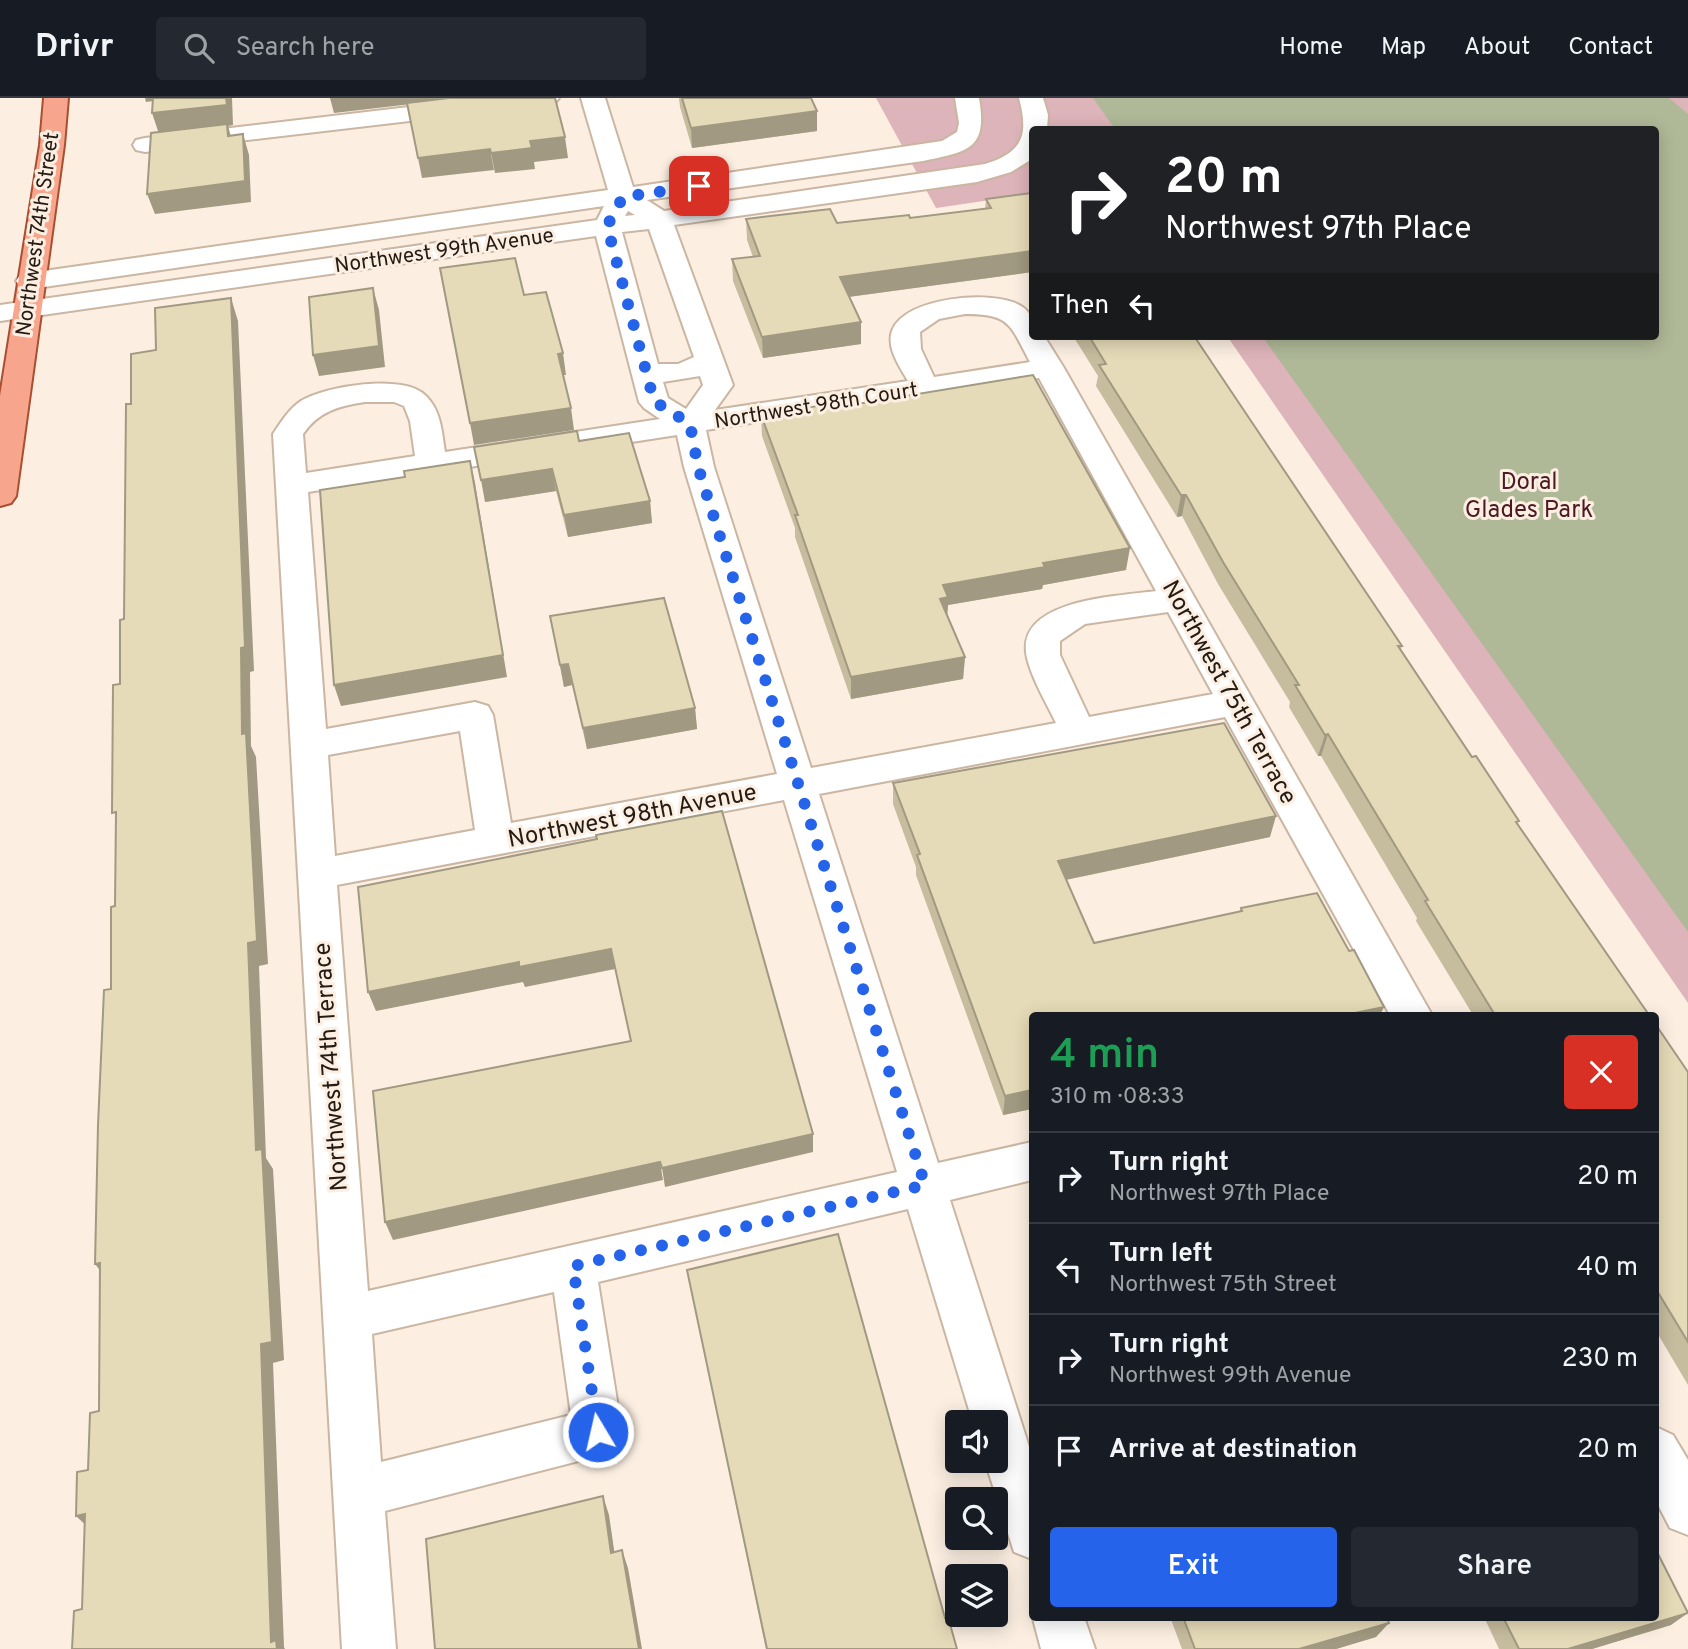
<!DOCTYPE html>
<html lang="en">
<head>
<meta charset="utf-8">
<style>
	:root { --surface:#171b24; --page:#242831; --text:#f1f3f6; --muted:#9ea1a6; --line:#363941; --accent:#2563eb }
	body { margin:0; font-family:Overpass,sans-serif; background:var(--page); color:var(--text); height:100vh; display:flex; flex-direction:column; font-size:26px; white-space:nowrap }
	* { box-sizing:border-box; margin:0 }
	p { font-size:23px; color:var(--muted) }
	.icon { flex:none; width:38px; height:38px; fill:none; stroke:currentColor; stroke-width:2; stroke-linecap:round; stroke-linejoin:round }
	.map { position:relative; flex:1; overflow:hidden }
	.details { position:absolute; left:1029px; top:914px; width:630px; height:609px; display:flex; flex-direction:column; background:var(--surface); border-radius:7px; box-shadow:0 4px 18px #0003 }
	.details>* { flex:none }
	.top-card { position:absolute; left:1029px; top:28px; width:630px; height:214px; border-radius:7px; box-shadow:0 4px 18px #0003; background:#202124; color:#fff; overflow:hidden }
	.controls { position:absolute; left:945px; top:1312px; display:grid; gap:14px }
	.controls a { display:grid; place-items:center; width:63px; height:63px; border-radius:7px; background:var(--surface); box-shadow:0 4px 18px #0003; font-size:35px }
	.pin { position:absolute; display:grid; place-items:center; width:60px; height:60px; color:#fff; margin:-30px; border-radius:14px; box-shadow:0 4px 10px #0006 }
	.me { position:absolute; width:77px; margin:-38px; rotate:351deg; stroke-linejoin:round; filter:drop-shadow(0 0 5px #0008) }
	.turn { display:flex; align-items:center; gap:24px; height:147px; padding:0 21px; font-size:32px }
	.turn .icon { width:91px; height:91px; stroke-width:2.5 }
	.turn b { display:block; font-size:49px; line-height:60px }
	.then { display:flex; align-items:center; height:66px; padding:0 21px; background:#0003; gap:14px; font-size:26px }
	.round { display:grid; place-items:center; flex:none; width:74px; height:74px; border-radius:7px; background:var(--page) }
	.summary { display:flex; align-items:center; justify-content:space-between; height:119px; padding:0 21px }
	h1 { font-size:42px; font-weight:600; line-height:52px; color:#1e9e55 }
	.cta { display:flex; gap:14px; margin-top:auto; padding:14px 21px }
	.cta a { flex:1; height:80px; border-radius:7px; background:var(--accent); color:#fff; font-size:28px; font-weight:600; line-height:80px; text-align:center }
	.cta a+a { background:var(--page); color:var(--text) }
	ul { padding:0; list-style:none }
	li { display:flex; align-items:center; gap:21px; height:91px; padding:0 21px; border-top:2px solid var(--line) }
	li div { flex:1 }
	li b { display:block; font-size:26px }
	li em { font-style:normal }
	header { display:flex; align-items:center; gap:42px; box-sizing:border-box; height:98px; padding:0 35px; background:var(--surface); border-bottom:2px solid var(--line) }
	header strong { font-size:33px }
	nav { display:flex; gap:38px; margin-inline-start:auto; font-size:24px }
	.search { width:490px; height:63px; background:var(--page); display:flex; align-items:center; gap:18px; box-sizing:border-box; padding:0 24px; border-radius:7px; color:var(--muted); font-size:26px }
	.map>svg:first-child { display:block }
	.green { fill:#ddb4b9 }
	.water { fill:#afb897 }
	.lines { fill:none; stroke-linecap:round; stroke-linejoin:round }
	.minor-casing { stroke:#cab6a2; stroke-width:4 }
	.major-casing { stroke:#a94f31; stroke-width:4 }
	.minor { fill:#fff; fill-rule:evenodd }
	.major { fill:#f7a68d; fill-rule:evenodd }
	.wall { fill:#c6bc9e }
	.shaded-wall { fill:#a19981 }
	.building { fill:#e6dbb8; stroke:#a19981; stroke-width:2 }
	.route { stroke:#2563eb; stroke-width:12; stroke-dasharray:0 21.6 }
	.labels { text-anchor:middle; stroke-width:6; stroke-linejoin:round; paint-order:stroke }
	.far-street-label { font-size:21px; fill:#231b14; stroke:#fcefe2 }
	.park-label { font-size:24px; fill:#4d1a24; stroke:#fcefe2 }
	.street-label { font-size:24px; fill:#231b14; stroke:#fcefe2 }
</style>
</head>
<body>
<header>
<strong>Drivr</strong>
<div class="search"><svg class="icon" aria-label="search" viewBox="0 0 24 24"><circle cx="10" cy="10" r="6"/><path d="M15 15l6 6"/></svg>Search here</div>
<nav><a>Home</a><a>Map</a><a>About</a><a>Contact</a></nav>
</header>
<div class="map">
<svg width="1688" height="1551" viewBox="0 0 1688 1551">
	<rect width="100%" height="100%" fill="#fcefe2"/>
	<path class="green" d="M 876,0 L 1688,0 L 1688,905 L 1227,238 L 1656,238 L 1656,32 L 1032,32 L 1032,96 L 936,110 Z"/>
	<path class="water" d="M 1093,0 L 1669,0 L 1688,16 L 1688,834 L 1262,238 L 1656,238 L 1656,32 L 1115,31 Z"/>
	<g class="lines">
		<g class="minor-casing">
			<path id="minor" d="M 485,0 L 559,0 L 555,5 L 547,7 L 145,54 L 136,52 L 133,47 L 136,42 L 145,40 Z
				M 581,0 L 605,0 L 633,89 L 942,43 L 957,34 L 959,25 L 955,0 L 979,0 C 988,52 968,53 923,63 L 647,102 L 664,113 L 985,66 C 1023,54 1029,37 1019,0 L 1043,0 L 1048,17 L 1047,32 L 1032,32 L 1032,61 L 1011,74 L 977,84 L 674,127 L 733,287 L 715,312 L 908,283 C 900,269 886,250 892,233 C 904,199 994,191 1021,208 C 1025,210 1029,215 1032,219 L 1032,238 L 1044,238 L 1064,270 L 1432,917 L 1390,917 L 1225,619 L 819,696 L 938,1065 L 1032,1044 L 1032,1082 L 950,1102 L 1032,1358 L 1032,1461 L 1014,1454 L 985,1363 L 996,1363 L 996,1325 L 973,1325 L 908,1111 L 598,1184 L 622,1334 L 615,1351 L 598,1358 L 385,1413 L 396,1551 L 342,1551 L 273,336 C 281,324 289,311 301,303 C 325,288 405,275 426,298 C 441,313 442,334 445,354 L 660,321 L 644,310 L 639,304 L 596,138 L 0,223 L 0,207 L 597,122 L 604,108 L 30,191 L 20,189 L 16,183 L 20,177 L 30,175 L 608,92 ZM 628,113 L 635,117 L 625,118 ZM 649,131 L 694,259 L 678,266 L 658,266 L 622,134 ZM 965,216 C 1011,216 1010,227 1030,264 L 934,279 L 921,251 L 920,234 L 939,221 ZM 700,278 L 703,287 L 686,311 L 668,300 L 663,284 ZM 1039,280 L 1156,493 C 1120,498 1020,501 1026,554 C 1028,574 1047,606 1056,625 L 811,670 L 714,369 L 706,332 ZM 365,304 L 394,304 L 404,308 L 410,323 L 415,358 L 306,375 L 303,336 C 319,313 339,308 365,304 ZM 677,337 L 684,369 L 777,676 L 511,725 L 493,617 L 488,608 L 475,604 L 326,631 L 308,394 ZM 1168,514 L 1213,596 L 1089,619 L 1060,557 L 1060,543 L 1085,526 ZM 460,633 L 475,732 L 335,758 L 328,657 ZM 784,702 L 897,1074 L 368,1193 L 337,787 ZM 554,1194 L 571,1317 L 381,1364 L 372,1236 Z
				M 1656,1329 L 1673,1337 L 1688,1362 L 1688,1437 L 1670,1430 L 1656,1403 Z
				M 1032,1517 L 1084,1519 L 1095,1551 L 1041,1551 Z"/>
		</g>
		<g class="major-casing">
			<path id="major" d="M 44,0 L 68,0 L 64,47 L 16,398 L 11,405 L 0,408 L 0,298 L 40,47 Z"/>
		</g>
		<use href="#minor" class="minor"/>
		<use href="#major" class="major"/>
	</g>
	<path class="wall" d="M 679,0 L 811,0 L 817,33 L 692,50 L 680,9 Z
		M 1032,95 L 1032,174 L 849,199 L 861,224 L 861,246 L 763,260 L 733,183 L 732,161 L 753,159 L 747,142 L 746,121 L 837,125 L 910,120 L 985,111 L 986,101 Z
		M 1073,238 L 1194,238 L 1402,548 L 1401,551 L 1472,659 L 1519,723 L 1517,726 L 1649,917 L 1473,917 L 1416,823 L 1417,820 L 1321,658 L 1318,658 L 1289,609 L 1290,604 L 1218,486 L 1182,418 L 1177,419 L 1096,288 L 1098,278 Z
		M 857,306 L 1126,472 L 1043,487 L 1042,491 L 948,507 L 947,516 L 965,559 L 963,581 L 851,601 L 795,439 L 795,430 L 762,338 L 761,317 Z
		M 579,343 L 650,403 L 652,425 L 568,439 L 556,393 L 485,404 Z
		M 550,518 L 695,610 L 697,631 L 587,651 L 572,587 L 564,589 Z
		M 893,685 L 1270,739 L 1066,782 L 1094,845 L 1239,814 L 1241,810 L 1380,917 L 1032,917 L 1032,1011 L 1003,1017 L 916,777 L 916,769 L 893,706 Z
		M 1656,927 L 1688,974 L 1688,1287 L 1656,1233 Z
		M 1032,1104 L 1032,1123 L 1030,1117 Z
		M 687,1172 L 945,1520 L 957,1551 L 766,1551 Z
		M 1170,1519 L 1387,1519 L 1376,1539 L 1336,1551 L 1182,1551 Z
		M 1484,1519 L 1656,1519 L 1671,1527 L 1592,1551 L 1499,1551 Z"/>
	<path class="shaded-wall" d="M 145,0 L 160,0 L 161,2 L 146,4 Z
		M 226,0 L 232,0 L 233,27 L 228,28 L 233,46 L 159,36 L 152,15 Z
		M 330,0 L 463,0 L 334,15 Z
		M 817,13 L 817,33 L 692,50 L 691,30 Z
		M 243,36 L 249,57 L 251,104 L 155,116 L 147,96 Z
		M 565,39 L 568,60 L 534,64 L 535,71 L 495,75 L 491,55 L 530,43 Z
		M 490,51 L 494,72 L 422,80 L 418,60 Z
		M 1032,153 L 1032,174 L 840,200 L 840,179 Z
		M 373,190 L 379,212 L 385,269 L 319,278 L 313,257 Z
		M 231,200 L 238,223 L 254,573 L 250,574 L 251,648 L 256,659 L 268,866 L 259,868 L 266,1060 L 273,1071 L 284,1262 L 273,1265 L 284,1549 L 285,1551 L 277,1551 L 271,1544 L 242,636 Z
		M 861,224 L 861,246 L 763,260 L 762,239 Z
		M 563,255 L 566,277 L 561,277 L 558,256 Z
		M 571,310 L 574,332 L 474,347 L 470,325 Z
		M 470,363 L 475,385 L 507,579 L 341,608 L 334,587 Z
		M 552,371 L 556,393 L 485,404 L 481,382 Z
		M 1181,397 L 1186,397 L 1182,418 L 1177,419 Z
		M 650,403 L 652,425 L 568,439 L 564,417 Z
		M 1130,450 L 1126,472 L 1043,487 L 1042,491 L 948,507 L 947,521 L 940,501 L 943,487 L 1043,465 Z
		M 965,559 L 963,581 L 851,601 L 851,579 Z
		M 568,566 L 572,587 L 564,589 L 560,567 Z
		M 695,610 L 697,631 L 587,651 L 583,630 Z
		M 1328,636 L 1321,658 L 1318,658 L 1325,637 Z
		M 1276,718 L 1270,739 L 1055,784 L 1058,763 Z
		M 611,851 L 615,871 L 525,889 L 523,884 L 376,913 L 368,894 L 519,864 Z
		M 1384,909 L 1380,917 L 1345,917 Z
		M 1032,992 L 1032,1011 L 1003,1017 L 1005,998 Z
		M 813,1036 L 813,1054 L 665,1089 L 662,1070 Z
		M 660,1064 L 663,1082 L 393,1142 L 385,1124 Z
		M 100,1165 L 110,1185 L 95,1166 Z
		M 603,1398 L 609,1417 L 617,1472 L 611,1455 Z
		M 85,1416 L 93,1434 L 76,1418 Z
		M 622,1452 L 628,1470 L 642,1551 L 639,1551 Z
		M 1688,1515 L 1671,1527 L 1592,1551 L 1568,1551 Z
		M 1389,1525 L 1376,1539 L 1336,1551 L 1299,1551 Z"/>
	<path class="building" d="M 153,0 L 226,0 L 227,7 L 152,15 Z
		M 449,0 L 555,0 L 565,39 L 530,43 L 532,50 L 491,55 L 490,51 L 418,60 L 407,5 Z
		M 682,0 L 811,0 L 817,13 L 691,30 Z
		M 227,26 L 228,38 L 243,36 L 245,83 L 147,96 L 151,35 Z
		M 1032,95 L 1032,153 L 840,179 L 861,224 L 762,239 L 732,161 L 760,158 L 746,121 L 830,111 L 837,125 L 909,117 L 910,120 L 991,110 L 986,101 Z
		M 515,160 L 524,197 L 546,194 L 563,255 L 558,256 L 571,310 L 470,325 L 440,170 Z
		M 373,190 L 379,248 L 313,257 L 309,199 Z
		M 231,200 L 245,549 L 241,550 L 242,636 L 246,635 L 257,843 L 248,845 L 256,1052 L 262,1051 L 272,1244 L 261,1246 L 271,1544 L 276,1542 L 277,1551 L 72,1551 L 74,1513 L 82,1511 L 85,1416 L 76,1418 L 77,1374 L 88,1372 L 90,1315 L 99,1313 L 100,1165 L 95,1166 L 98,1027 L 104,892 L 111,891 L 111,809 L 115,808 L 116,714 L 112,715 L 113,587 L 120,586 L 120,522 L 124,521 L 126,306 L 131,306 L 131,256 L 156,252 L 155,210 Z
		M 1089,238 L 1194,238 L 1402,548 L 1398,548 L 1472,659 L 1476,658 L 1519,723 L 1516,724 L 1649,917 L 1495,917 L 1425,803 L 1428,802 L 1328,636 L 1325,637 L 1295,587 L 1299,587 L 1223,464 L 1186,397 L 1181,397 L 1099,267 L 1106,266 Z
		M 1033,277 L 1130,450 L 1043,465 L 1045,469 L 943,487 L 948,499 L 940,501 L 965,559 L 851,579 L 795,417 L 798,417 L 761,317 L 855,302 L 857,306 Z
		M 577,333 L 579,343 L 629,335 L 650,403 L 564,417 L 552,371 L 481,382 L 474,349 Z
		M 470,363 L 503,557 L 334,587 L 320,392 L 405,379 L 404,373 Z
		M 664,500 L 695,610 L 583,630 L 568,566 L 560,567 L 550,518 Z
		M 1224,625 L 1276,718 L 1058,763 L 1094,845 L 1242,813 L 1241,810 L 1317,795 L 1349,853 L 1354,852 L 1384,909 L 1345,917 L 1032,917 L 1032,992 L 1005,998 L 917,757 L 920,756 L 893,685 Z
		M 722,713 L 813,1036 L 662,1070 L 660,1064 L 385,1124 L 373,993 L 631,943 L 611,851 L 519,869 L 519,864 L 368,894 L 358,789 L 597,741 L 596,737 Z
		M 1656,927 L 1688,974 L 1688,1244 L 1656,1191 Z
		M 838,1136 L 945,1520 L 948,1519 L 957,1551 L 767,1551 L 687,1172 Z
		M 603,1398 L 611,1455 L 622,1452 L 639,1551 L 435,1551 L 426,1441 Z
		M 1656,1452 L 1688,1515 L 1568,1551 L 1519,1551 L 1503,1519 L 1656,1519 Z
		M 1183,1519 L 1387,1519 L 1389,1525 L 1299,1551 L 1195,1551 Z"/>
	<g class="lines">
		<path class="route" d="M 598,1334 L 573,1168 L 925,1087 L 698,369 L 690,326 L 654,303 L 607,128 L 623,99 L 699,88"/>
	</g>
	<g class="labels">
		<g class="far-street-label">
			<text transform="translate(37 136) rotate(-82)" y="7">Northwest 74th Street</text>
			<text transform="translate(444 152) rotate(-8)" y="7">Northwest 99th Avenue</text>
			<text transform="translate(816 307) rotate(-9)" y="7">Northwest 98th Court</text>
		</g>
		<g class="park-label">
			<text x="1529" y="391">Doral<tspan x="1529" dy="28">Glades Park</tspan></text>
		</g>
		<g class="street-label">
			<text transform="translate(1230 594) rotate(61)" y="8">Northwest 75th Terrace</text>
			<text transform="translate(632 717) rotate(-11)" y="8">Northwest 98th Avenue</text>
			<text transform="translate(330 969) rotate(-94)" y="8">Northwest 74th Terrace</text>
		</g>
	</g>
</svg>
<div class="controls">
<a><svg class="icon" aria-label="sound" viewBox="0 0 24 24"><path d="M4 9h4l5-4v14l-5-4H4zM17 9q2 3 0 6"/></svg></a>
<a><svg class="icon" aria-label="search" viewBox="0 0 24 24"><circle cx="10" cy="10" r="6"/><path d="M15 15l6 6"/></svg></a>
<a><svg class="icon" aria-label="layers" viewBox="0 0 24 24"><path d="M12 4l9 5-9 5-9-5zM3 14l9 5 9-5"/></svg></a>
</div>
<div class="pin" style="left:699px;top:88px;background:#d93025"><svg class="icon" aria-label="arrive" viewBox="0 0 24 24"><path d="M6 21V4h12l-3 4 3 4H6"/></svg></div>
<svg class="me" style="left:598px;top:1334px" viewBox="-20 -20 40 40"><circle r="17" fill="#2563eb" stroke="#fff" stroke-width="3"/><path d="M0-11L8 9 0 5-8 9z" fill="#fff"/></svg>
<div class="top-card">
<div class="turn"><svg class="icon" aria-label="right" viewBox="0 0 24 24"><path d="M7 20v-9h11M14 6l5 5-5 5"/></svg><div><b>20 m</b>Northwest 97th Place</div></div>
<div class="then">Then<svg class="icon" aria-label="left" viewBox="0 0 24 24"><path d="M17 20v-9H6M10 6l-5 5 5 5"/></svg></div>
</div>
<section class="details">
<div class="summary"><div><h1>4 min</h1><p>310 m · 08:33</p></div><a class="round" style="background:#d93025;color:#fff"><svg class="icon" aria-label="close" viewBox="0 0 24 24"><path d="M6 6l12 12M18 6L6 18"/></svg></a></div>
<ul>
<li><svg class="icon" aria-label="right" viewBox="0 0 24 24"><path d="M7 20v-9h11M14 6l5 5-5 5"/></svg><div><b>Turn right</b><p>Northwest 97th Place</p></div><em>20 m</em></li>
<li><svg class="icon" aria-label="left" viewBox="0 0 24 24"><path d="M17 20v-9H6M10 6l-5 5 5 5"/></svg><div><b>Turn left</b><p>Northwest 75th Street</p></div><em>40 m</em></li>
<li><svg class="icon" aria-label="right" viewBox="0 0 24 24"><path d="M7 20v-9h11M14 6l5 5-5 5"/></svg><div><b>Turn right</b><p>Northwest 99th Avenue</p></div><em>230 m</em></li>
<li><svg class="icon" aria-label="arrive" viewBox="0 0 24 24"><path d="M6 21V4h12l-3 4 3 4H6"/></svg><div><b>Arrive at destination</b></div><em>20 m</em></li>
</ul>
<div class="cta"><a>Exit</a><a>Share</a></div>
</section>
</div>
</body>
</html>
